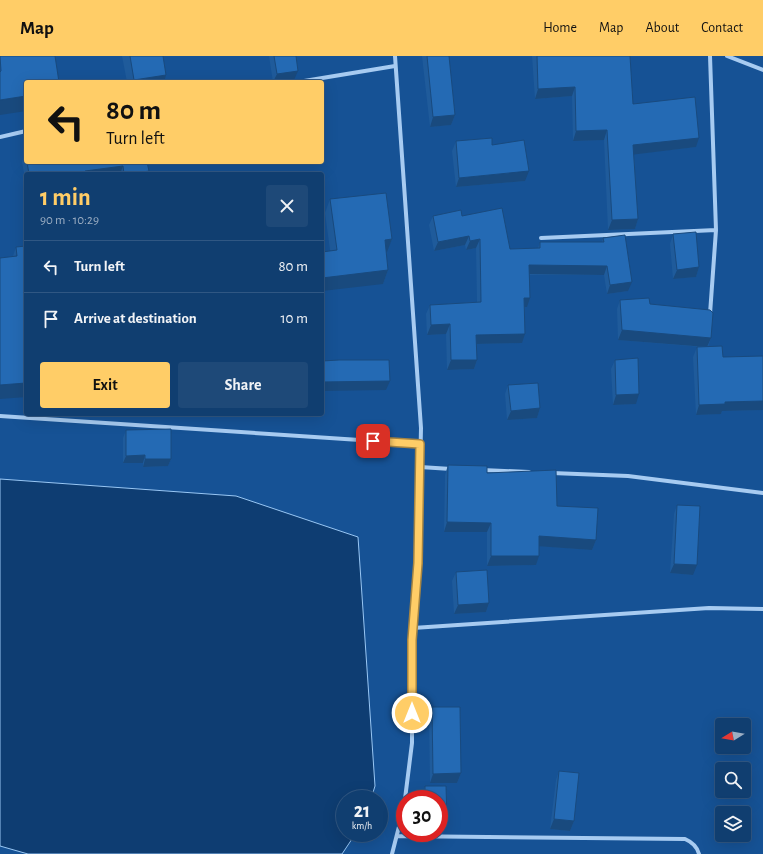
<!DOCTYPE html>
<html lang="en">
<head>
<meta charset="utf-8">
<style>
	:root { --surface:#103e70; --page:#1e4978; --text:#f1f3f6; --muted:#9caec3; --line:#305783; --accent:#ffcd67 }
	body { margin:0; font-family:"Alegreya Sans",sans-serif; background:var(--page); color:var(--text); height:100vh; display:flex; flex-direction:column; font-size:15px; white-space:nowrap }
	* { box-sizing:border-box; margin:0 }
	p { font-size:13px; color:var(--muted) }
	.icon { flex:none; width:22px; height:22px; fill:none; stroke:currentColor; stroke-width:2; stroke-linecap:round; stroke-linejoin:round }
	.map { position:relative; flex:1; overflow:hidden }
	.details { position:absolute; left:24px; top:116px; width:300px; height:244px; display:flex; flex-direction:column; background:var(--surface); border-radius:4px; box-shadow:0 4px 16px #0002,0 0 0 1px var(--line) }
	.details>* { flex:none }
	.banner { position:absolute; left:24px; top:24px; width:300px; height:84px; border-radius:4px; box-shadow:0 4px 16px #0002,0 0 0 1px var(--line); background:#ffcd67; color:#111; overflow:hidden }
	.needle { width:26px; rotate:259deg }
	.buttons { position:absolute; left:715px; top:662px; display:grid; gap:8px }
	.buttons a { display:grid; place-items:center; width:36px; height:36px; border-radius:4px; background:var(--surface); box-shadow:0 4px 16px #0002,0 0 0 1px var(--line); font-size:20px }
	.speed { position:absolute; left:336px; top:734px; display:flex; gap:8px; font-size:20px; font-weight:700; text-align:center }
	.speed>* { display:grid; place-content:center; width:52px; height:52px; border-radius:50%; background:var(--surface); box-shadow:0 4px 16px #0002,0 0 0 1px var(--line); line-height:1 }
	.speed small { font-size:10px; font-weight:400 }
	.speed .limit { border:6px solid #d22; background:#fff; color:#111 }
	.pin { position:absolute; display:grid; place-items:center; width:34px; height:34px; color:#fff; margin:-17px; border-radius:8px; box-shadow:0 2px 6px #0006 }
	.me { position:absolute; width:44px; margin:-22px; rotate:0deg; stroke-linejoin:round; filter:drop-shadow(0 0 3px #0008) }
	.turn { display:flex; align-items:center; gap:14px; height:84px; padding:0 16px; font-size:18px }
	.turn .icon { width:52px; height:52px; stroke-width:2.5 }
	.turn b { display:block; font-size:28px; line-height:34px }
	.round { display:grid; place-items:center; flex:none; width:42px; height:42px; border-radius:4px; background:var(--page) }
	.summary { display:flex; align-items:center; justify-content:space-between; height:68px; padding:0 16px }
	h1 { font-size:24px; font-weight:700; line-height:30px; color:var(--accent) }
	.action { display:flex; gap:8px; margin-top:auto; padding:8px 16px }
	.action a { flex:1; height:46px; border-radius:4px; background:var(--accent); color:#111; font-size:16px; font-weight:700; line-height:46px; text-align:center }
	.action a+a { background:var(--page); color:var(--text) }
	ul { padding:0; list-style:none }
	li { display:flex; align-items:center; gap:12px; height:52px; padding:0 16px; border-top:1px solid var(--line) }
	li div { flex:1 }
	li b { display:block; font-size:15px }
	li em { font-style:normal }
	header { display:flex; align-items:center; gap:24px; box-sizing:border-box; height:56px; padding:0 20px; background:var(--accent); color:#111 }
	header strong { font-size:19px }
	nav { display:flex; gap:22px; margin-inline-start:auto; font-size:14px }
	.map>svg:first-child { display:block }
	.water { fill:#0e3d72; stroke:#99c7f4 }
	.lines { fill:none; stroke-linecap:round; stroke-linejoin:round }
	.street { stroke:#a7cbf1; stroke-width:4 }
	.wall { fill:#1f5b9b }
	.shaded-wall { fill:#194a7e }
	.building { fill:#246ab4; stroke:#194a7e }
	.route-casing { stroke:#a68543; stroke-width:10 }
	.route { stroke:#ffcd67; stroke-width:7 }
</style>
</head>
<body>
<header>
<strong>Map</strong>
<nav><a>Home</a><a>Map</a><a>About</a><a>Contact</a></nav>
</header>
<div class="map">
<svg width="763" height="798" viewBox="0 0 763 798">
	<rect width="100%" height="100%" fill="#165295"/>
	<path class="water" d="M 0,423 L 236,440 L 358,481 L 375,730 L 371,743 L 345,743 L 345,777 L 356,777 L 342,798 L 28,798 L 0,790 Z"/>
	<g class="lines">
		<path class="street" d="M 395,0 L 421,372 L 418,507 L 412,584 L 412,687 L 405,743
			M 710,0 L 716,174 L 710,258
			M 727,0 L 763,14
			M 298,26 L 395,10
			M 0,81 L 26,75
			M 541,182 L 716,174
			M 0,360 L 420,388
			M 420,411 L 451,413
			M 482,414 L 529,416
			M 552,417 L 628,420 L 763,437
			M 413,572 L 709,552 L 763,553
			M 397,780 L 685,783 C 692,786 697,790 699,798
			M 392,798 L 405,747"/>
	</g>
	<path class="wall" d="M 122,0 L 163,0 L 164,26 L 127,26 Z
		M 269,0 L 296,0 L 294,24 L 282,26 L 273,26 Z
		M 422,0 L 449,0 L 455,59 L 451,69 L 430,71 Z
		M 532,0 L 630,0 L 633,48 L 696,91 L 634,98 L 638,163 L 635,173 L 608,174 L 604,84 L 573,85 L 572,40 L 535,43 Z
		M 456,85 L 492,89 L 525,125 L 456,131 L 452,95 Z
		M 25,96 L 26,96 L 26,106 L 147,106 L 149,115 L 147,118 L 26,118 L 26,128 L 22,106 Z
		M 330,143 L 392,183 L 386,196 L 388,214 L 383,228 L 330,194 L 325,157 Z
		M 433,160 L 462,160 L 510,193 L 538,192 L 540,186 L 602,186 L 603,182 L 628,235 L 607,238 L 604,219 L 529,219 L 527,251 L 525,251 L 522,287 L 477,288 L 477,304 L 474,313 L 447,314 L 446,278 L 427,279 L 426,258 L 430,249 L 477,246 L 476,192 L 466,194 L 465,189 L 434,195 L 429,169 Z
		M 673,178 L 699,211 L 696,221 L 673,223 L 670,188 Z
		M 16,191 L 26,341 L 13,200 Z
		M 620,244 L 650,248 L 711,282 L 708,291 L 723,301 L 763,300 L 763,354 L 722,355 L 721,358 L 696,359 L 693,301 L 697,291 L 702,291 L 618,284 L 617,253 Z
		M 615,304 L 636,348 L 613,349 L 611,313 Z
		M 508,329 L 540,352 L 537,362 L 507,364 L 505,338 Z
		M 126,374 L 171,403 L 168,410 L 143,411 L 143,407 L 123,407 L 123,382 Z
		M 448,409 L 487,417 L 557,450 L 596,484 L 592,494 L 539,490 L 536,509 L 487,510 L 487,476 L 444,476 L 445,419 Z
		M 677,449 L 693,519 L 670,517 L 674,458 Z
		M 456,516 L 489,547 L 486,556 L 454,558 L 452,525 Z
		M 432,651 L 461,717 L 457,727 L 430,727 L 429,660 Z
		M 559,715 L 574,765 L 570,775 L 550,773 L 556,724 Z
		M 425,730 L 446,730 L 447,764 L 443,774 L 439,774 L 439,743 L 421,743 L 421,740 Z"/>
	<path class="shaded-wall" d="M 298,15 L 294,24 L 282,26 L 273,26 L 277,18 Z
		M 166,19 L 164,26 L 134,26 L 134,24 Z
		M 575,31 L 572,40 L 535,43 L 538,33 Z
		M 26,40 L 26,55 L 0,59 L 0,44 Z
		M 455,59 L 451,69 L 430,71 L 433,61 Z
		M 607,74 L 604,84 L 573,85 L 576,75 Z
		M 699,82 L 696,91 L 630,99 L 633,89 Z
		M 123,110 L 120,118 L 84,118 L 85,115 Z
		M 149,115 L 147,118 L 131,118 Z
		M 529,115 L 525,125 L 456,131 L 459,122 Z
		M 638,163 L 635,173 L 608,174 L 612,164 Z
		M 469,180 L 465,189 L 434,195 L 438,186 Z
		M 392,183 L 387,196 L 380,197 L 385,184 Z
		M 480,183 L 476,192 L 466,194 L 470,185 Z
		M 529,209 L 607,210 L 604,219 L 526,218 Z
		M 699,211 L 696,221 L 673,223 L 677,214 Z
		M 388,214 L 383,228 L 322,235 L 322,222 Z
		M 632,226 L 628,235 L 607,238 L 610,229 Z
		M 524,242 L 530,242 L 527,251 L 521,251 Z
		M 450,268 L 446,278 L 427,279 L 431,269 Z
		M 622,274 L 711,282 L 707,291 L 618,284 Z
		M 525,278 L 522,287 L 473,288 L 476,279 Z
		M 451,304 L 477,304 L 474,313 L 447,314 Z
		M 337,325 L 390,325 L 386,334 L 322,335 L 322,326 Z
		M 26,327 L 26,341 L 0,343 L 0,329 Z
		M 639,338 L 636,348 L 613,349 L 616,339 Z
		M 763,345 L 763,354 L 722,355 L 721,358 L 696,359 L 699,349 L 725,346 Z
		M 540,352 L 537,362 L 507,364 L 511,355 Z
		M 145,399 L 143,407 L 123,407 L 126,400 Z
		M 145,403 L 171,403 L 168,410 L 143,411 Z
		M 447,466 L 491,467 L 487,476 L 444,476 Z
		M 539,480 L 596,484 L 592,494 L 536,490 Z
		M 491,500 L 539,500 L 536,509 L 487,510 Z
		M 674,508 L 697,509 L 693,519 L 670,517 Z
		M 489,547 L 486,556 L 454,558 L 458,549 Z
		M 461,717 L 457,727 L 430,727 L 433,718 Z
		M 554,763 L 574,765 L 570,775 L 550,773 Z
		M 439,764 L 447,764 L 443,774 L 439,774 Z"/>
	<path class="building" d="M 0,0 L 55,0 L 59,26 L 26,26 L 26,40 L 0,44 L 0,16 L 1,15 Z
		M 130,0 L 163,0 L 166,19 L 134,24 Z
		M 274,0 L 296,0 L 298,15 L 277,18 Z
		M 427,0 L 449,0 L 455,59 L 433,61 Z
		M 537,0 L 630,0 L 633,48 L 695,41 L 699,82 L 633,89 L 638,163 L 612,164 L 607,74 L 576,75 L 575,31 L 538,33 Z
		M 492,82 L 492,89 L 524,84 L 529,115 L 459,122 L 456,85 Z
		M 27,106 L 147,106 L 149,115 L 131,118 L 124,118 L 123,110 L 85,115 L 86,118 L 29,118 Z
		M 386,137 L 392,183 L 385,184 L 388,214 L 322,222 L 322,196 L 337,194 L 330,143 Z
		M 502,152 L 510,193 L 540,192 L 540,186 L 604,186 L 603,182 L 625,179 L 632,226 L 610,229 L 607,210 L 529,209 L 530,242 L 524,242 L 525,278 L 476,279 L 477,304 L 451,304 L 450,268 L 431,269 L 430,249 L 481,246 L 480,183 L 470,185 L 469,180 L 438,186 L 433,160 L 461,154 L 462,160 Z
		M 696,176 L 699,211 L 677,214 L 673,178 Z
		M 26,190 L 26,327 L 0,329 L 0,202 L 17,200 L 16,191 Z
		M 649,242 L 650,248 L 710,254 L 713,257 L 711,282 L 622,274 L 620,244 Z
		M 722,290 L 723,301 L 763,300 L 763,345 L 725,346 L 725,348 L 699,349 L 697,291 Z
		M 638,302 L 639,338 L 616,339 L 615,304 Z
		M 339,304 L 389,304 L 390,325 L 322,326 L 322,305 Z
		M 538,327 L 540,352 L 511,355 L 508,329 Z
		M 171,373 L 171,403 L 145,403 L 145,399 L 126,400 L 126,374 Z
		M 448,409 L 487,410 L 487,417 L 556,414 L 557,450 L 598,452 L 596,484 L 539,480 L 539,500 L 491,500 L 491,467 L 447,466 Z
		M 677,449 L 700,450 L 697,509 L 674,508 Z
		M 487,514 L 489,547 L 458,549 L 456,516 Z
		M 432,651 L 460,651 L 461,717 L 433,718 Z
		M 559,715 L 579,717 L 574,765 L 554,763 Z
		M 425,730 L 446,730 L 447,764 L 439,764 L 439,743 L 425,743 Z"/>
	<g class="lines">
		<g class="route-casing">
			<path id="route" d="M 373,385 L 420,388 L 418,507 L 412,584 L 412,657"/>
		</g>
		<use href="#route" class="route"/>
	</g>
</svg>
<div class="buttons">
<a><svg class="needle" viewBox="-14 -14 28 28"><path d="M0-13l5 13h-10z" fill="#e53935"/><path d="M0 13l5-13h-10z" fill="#9caec3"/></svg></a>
<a><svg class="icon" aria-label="search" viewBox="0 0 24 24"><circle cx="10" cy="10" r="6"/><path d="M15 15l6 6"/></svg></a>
<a><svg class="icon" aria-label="layers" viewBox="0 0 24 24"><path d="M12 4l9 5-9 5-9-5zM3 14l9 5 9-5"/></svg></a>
</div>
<div class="speed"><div>21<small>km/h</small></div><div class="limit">30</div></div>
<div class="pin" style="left:373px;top:385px;background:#d93025"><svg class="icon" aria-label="arrive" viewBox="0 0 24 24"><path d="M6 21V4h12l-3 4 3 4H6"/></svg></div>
<svg class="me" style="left:412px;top:657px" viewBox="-20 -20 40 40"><circle r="17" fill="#ffcd67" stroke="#fff" stroke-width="3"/><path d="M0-11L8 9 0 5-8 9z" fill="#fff"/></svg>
<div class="banner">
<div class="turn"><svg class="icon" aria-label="left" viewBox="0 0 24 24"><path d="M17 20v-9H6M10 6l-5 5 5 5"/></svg><div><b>80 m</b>Turn left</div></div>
</div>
<section class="details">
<div class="summary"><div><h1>1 min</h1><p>90 m · 10:29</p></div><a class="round"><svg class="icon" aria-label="close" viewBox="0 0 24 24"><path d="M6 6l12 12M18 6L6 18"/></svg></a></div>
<ul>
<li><svg class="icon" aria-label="left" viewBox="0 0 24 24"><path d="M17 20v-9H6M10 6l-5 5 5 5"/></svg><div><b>Turn left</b></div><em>80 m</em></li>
<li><svg class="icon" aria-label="arrive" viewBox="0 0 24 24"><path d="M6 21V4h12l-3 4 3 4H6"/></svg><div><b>Arrive at destination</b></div><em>10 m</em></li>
</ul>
<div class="action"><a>Exit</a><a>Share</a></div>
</section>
</div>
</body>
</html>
